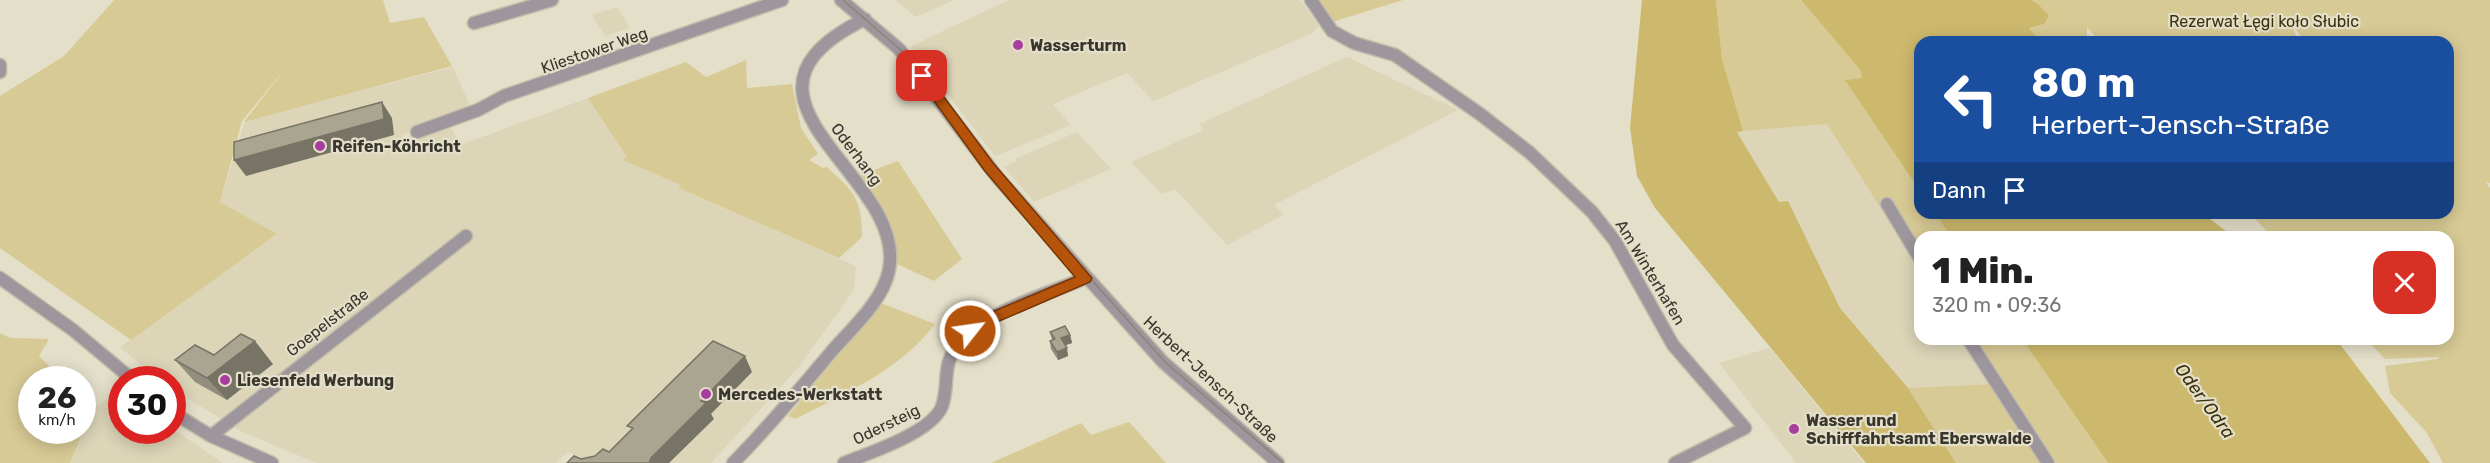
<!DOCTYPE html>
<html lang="de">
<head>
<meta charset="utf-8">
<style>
	:root { --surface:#fff; --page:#f2f2f2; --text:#222; --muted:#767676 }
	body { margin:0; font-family:Rubik,sans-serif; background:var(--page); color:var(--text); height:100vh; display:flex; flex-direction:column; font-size:22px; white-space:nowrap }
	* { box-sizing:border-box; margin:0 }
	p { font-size:20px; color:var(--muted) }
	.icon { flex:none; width:33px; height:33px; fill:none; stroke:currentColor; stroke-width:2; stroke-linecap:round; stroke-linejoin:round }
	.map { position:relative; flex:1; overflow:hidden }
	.panel { position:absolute; left:1914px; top:231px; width:540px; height:114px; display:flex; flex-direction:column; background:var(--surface); border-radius:18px; box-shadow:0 3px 15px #0003 }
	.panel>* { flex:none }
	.banner { position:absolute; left:1914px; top:36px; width:540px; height:183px; border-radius:18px; box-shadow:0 3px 15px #0003; background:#1a4fa0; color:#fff; overflow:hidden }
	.speed { position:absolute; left:18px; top:366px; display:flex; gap:12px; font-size:30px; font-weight:700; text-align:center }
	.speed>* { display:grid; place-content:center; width:78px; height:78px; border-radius:50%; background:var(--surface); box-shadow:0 3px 15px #0003; line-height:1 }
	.speed small { font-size:15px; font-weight:400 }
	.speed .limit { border:9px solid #d22; background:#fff; color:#111 }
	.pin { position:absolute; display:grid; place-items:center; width:51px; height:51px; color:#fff; margin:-26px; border-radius:12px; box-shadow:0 3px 9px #0006 }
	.me { position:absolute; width:66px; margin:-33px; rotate:60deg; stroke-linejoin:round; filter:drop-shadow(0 0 4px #0008) }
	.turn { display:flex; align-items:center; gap:21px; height:126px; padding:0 18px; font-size:27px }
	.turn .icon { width:78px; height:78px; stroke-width:2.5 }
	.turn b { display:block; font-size:42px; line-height:51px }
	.then { display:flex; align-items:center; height:57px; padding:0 18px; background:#0003; gap:12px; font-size:22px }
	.round { display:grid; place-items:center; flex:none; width:63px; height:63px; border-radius:18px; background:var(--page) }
	.summary { display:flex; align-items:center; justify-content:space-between; height:102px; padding:0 18px }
	h1 { font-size:36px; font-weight:800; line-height:45px }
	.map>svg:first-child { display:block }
	.built { fill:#dcd5b8 }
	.green { fill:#d8ca95 }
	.water { fill:#cdb96d }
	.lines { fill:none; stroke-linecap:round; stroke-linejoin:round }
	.minor-casing { stroke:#c2bdaa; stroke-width:15 }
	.minor { stroke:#9e969d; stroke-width:12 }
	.tram { stroke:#888576; stroke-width:1.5 }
	.wall { fill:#928e7d }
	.shaded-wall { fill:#777466 }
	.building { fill:#aaa591; stroke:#777466; stroke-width:1.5 }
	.route { fill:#b45309; stroke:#753606; stroke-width:1.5 }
	.poi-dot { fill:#a73d9f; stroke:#e4dfc9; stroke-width:2 }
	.labels { text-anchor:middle; stroke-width:4.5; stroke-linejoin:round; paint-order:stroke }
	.park-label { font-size:16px; fill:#3b3210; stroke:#e4dfc9 }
	.poi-label { font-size:16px; font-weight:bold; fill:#38362d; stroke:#e4dfc9; text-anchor:start }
	.street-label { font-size:16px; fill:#38362d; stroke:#e4dfc9 }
	.water-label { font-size:18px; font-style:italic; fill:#3a310f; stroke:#e4dfc9 }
</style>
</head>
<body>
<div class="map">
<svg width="2490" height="463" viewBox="0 0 2490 463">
	<rect width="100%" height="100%" fill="#e4dfc9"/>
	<path class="built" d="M 895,0 L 954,0 L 916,17 Z
		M 1009,0 L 1300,0 L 1319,26 L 1313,33 L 1153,101 L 1127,73 L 1053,104 L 1071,125 L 995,156 L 911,46 Z
		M 617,7 L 630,28 L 605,36 L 592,15 Z
		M 1347,57 L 1458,110 L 1274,205 L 1284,215 L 1227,245 L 1175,189 L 1162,194 L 1131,162 L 1204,130 L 1199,124 Z
		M 453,67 L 471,108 L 402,135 L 404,140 L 449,123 L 460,145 L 588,98 L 630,156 L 624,160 L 682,185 L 679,189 L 856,266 L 854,290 L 798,368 L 711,463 L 577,463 L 581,458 L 568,452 L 556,463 L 317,463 L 242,432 L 173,389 L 172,380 L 156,378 L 120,347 L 276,235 L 220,202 L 245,121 Z
		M 1827,124 L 1920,270 L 1920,339 L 1964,339 L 1993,384 L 1908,388 L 1840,308 L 1788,202 L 1779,202 L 1737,131 Z
		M 1077,132 L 1111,169 L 1034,202 L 1004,167 L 1017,161 L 1015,159 Z
		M 1769,348 L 1770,348 L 1864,463 L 1796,463 L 1719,363 Z
		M 115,394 L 121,398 L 122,430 L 173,429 L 223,463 L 70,463 L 92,409 Z"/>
	<path class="green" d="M 114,0 L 383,0 L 390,23 L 424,17 L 452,66 L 244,122 L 288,65 L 242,121 L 220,202 L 277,234 L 131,340 L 0,248 L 0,96 L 64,56 Z
		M 1317,0 L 1403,0 L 1332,22 Z
		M 1716,0 L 1801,0 L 1860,70 L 1862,78 L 1846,80 L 1920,191 L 1920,213 L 1935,213 L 1951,237 L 1920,237 L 1920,270 L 1827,124 L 1743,131 L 1722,59 Z
		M 2031,0 L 2490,0 L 2490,183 L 2486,183 L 2490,188 L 2490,463 L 2443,463 L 2427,433 L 2390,393 L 2385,366 L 2438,359 L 2439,357 L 2385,359 L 2366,339 L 2448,339 L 2448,237 L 2272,237 L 2250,213 L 2448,213 L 2448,42 L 2306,42 L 2291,24 L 2299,42 L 2100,42 L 2087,27 L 2087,42 L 2041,42 L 2029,28 L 2044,24 L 2037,3 Z
		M 746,60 L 747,88 L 792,84 L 801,128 L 818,154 L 809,160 L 823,168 L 827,167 C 854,192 862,199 862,237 L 839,258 L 678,188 L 681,185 L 623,160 L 627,157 L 588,98 L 686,62 L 706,77 Z
		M 898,161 L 962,259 L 934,281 L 897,264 C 893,231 882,201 861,175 Z
		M 881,303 L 935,324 C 901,369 845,394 795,419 L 788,416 Z
		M 0,333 L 10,338 L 49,339 L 39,356 L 62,379 L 32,380 L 32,430 L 82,430 L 83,399 L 92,409 L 70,463 L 0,463 Z
		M 1964,339 L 2022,339 L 2108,463 L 1956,463 L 1908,388 L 1992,384 Z
		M 1129,422 L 1166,463 L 991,463 L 1081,423 L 1091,435 Z"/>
	<path class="water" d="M 1642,0 L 1716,0 L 1722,59 L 1743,131 L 1737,132 L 1779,202 L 1788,201 L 1840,308 L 1908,388 L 1956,463 L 1866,463 L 1655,208 L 1637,176 L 1630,128 Z
		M 1801,0 L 2031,0 L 2037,3 L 2049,16 L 2044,24 L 2029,28 L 2041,42 L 1920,42 L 1920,191 L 1845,80 L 1862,78 L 1860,70 Z
		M 1935,213 L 2202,213 L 2234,237 L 1951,237 Z
		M 2022,339 L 2336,339 L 2430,463 L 2108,463 Z"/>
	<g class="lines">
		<g class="minor-casing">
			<path id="minor" d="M 841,0 L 899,49 L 998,178 L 1163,362 L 1278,463
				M 1311,0 L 1332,31 L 1354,43 L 1395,55 L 1480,114 L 1529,152 L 1592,212 L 1615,241 L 1673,345 L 1745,428 L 1675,463
				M 474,23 L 552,0
				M 0,65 L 0,72
				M 417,132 L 478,110 L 504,96 L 782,0
				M 1887,204 L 1920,259
				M 0,278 L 73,330 L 133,380
				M 1968,339 L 2048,463
				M 172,412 L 211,436 L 272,463
				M 211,436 L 466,236
				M 733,463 C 768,428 800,389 832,351 C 852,328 883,301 889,270 C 908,174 703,99 865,19
				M 844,463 C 869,453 937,431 943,403 C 950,376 940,364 963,339 C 990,310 1048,294 1085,278"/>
		</g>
		<use href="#minor" class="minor"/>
		<path class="tram" d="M 843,0 L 903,52 L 1004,182 L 1166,363 L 1283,463"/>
	</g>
	<path class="wall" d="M 1050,332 L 1070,335 L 1072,343 L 1066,345 L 1068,356 L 1058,360 L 1051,349 L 1050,341 L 1052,340 Z
		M 214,355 L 273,364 L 227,400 L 195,382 L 175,360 Z"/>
	<path class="shaded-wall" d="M 382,102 L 392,118 L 394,135 L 246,176 L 234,160 Z
		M 1070,335 L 1072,343 L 1063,346 L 1061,338 Z
		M 255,341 L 273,364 L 227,400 L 207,378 Z
		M 1067,348 L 1068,356 L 1058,360 L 1057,352 Z
		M 745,356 L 752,372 L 711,414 L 714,419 L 669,463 L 649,463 L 651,458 L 701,401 Z"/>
	<path class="building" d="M 382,102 L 384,119 L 234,160 L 234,142 Z
		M 1065,326 L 1070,335 L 1061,338 L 1067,348 L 1057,352 L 1050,341 L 1055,339 L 1050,332 Z
		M 241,334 L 255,341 L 207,378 L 175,360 L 195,345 L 214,355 Z
		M 713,341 L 745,356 L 701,401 L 706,403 L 651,458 L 649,463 L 567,463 L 574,456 L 581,459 L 595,456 L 603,449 L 609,452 L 633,428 L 627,426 Z"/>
	<path class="route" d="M 922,72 L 926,73 L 994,164 L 1092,278 L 1090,282 L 990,325 L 970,337 L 963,331 L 980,317 L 1075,277 L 984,170 L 916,76 Z"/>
	<g class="poi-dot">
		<circle cx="1018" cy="45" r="6"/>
		<circle cx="320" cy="146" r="6"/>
		<circle cx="225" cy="380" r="6"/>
		<circle cx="706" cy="394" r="6"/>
		<circle cx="1794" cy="429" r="6"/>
	</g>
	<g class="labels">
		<g class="park-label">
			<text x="2264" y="27">Rezerwat Łęgi koło Słubic</text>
		</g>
		<g class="poi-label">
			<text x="1030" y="51">Wasserturm</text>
			<text x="332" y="152">Reifen-Köhricht</text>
			<text x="237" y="386">Liesenfeld Werbung</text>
			<text x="718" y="400">Mercedes-Werkstatt</text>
			<text x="1806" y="426">Wasser und<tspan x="1806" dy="18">Schifffahrtsamt Eberswalde</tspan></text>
		</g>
		<g class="street-label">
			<text transform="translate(594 50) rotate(-19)" y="6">Kliestower Weg</text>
			<text transform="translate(857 154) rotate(53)" y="6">Oderhang</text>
			<text transform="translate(1651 272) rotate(59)" y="6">Am Winterhafen</text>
			<text transform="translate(327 322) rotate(-38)" y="6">Goepelstraße</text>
			<text transform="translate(1211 379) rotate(43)" y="6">Herbert-Jensch-Straße</text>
			<text transform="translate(886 424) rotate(-26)" y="6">Odersteig</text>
		</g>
		<g class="water-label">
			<text transform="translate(2205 401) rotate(54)" y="6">Oder/Odra</text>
		</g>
	</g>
</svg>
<div class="speed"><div>26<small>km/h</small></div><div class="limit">30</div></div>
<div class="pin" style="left:922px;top:76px;background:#d93025"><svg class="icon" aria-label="arrive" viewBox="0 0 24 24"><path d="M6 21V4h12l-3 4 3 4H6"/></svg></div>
<svg class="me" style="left:970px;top:331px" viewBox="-20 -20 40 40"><circle r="17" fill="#b45309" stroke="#fff" stroke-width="3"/><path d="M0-11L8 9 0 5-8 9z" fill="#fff"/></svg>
<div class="banner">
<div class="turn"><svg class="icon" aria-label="left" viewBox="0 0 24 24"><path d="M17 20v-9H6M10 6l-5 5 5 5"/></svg><div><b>80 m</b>Herbert-Jensch-Straße</div></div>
<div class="then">Dann<svg class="icon" aria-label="arrive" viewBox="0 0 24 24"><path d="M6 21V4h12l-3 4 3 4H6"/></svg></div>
</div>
<section class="panel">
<div class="summary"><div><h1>1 Min.</h1><p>320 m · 09:36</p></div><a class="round" style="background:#d93025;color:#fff"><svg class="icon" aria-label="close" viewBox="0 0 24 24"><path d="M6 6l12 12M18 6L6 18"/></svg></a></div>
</section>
</div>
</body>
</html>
